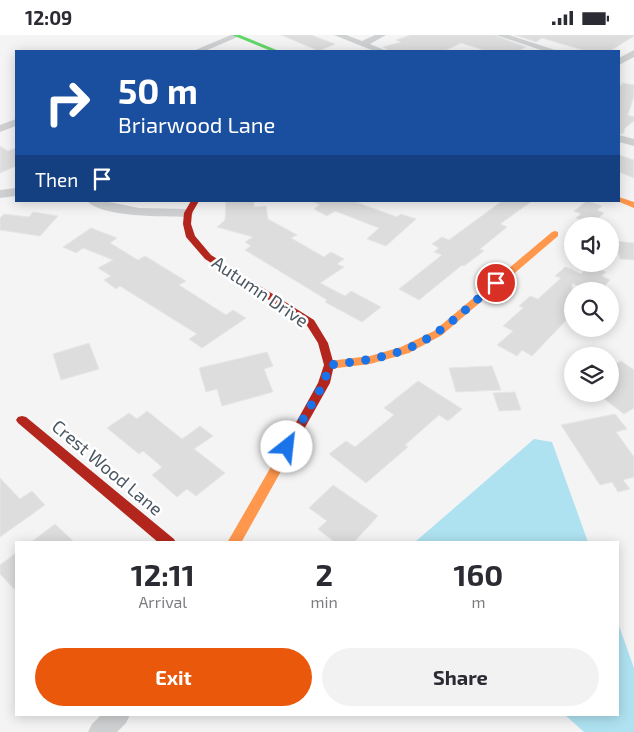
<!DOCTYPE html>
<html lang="en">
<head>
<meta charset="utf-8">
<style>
	:root { --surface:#fff; --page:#f2f2f3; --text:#2b2b33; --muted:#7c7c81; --accent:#ea580c }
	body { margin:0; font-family:"Exo 2",sans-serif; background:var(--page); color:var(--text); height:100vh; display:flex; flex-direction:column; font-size:19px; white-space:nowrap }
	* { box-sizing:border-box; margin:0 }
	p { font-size:16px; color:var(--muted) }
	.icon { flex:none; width:28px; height:28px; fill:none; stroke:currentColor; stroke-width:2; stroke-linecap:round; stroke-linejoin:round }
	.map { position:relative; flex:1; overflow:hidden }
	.panel { position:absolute; left:15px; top:506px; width:604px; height:175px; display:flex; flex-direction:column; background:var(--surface); border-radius:0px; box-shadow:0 2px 12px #0003 }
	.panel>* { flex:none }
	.guide { position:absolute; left:15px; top:15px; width:605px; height:152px; border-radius:0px; box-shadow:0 2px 12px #0003; background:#1a4fa0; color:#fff; overflow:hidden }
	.tools { position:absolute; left:564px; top:182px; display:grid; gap:10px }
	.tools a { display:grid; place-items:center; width:55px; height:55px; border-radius:50%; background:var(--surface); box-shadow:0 2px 12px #0003; font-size:25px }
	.pin { position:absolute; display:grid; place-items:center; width:42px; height:42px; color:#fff; margin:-21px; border:2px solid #fff; border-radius:50%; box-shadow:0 1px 5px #0007 }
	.me { position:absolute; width:55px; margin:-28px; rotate:29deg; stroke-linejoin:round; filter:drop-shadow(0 0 4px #0008) }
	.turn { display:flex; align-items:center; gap:18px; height:105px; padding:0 20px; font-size:22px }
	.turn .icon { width:65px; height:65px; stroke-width:2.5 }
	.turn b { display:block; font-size:35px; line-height:42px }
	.then { display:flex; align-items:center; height:48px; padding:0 20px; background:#0003; gap:10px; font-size:19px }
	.eta { display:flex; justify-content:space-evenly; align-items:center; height:85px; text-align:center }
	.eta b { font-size:30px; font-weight:700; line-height:35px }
	.button { display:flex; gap:10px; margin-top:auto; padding:10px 20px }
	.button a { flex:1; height:58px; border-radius:30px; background:var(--accent); color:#fff; font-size:20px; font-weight:700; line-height:58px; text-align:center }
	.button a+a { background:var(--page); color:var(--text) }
	.status { display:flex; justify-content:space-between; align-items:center; height:35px; padding:0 25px; background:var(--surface); direction:ltr }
	.status svg { height:14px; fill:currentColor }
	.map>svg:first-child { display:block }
	.water { fill:#aee2f0 }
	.building { fill:#ddddde; stroke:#e5e6e7 }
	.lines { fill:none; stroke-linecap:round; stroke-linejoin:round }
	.street { fill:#ced0d2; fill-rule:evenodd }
	.fast { fill:#63d668; fill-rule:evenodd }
	.slow { fill:#ff974d; fill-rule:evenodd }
	.jam { fill:#b3261e; fill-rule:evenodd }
	.route { stroke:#1a73e8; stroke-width:9; stroke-dasharray:0 16.2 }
	.labels { text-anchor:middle; stroke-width:5; stroke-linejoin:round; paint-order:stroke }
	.street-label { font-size:18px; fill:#4a5661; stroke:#fff }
</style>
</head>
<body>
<div class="status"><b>12:09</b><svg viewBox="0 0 49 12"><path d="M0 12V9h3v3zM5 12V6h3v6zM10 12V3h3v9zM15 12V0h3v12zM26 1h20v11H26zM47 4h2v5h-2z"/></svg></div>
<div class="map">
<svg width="634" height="697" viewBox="0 0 634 697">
	<rect width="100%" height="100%" fill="#f4f4f4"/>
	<path class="water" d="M 534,404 L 552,407 L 588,507 L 415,507 Z
		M 618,588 L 634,633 L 634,697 L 584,697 L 565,680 L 618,680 Z"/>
	<path class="building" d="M 281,0 L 311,0 L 335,9 L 319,16 Z
		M 411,0 L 494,0 L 526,12 L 518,16 L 487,16 L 461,8 L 444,16 L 389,16 L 383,12 L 401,7 L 396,5 Z
		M 515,0 L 634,0 L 634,1 L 610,16 L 586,16 L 542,3 L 536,7 Z
		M 622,48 L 634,50 L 634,61 L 628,80 L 634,82 L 634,86 L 625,93 L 623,99 L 619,98 L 619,50 L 621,51 Z
		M 0,111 L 8,116 L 16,113 L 16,131 L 0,138 Z
		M 619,120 L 634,125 L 634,143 L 619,137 Z
		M 226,166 L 254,166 L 254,172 L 266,171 L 268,184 L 297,200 L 291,203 L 324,222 L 331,217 L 344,224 L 337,229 L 344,232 L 320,248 L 345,261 L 351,256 L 381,272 L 362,287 L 325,267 L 327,265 L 245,215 L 251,211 L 245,207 L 253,202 L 217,192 L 225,185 Z
		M 312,166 L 353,166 L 397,182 L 401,179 L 416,184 L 386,211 L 367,204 L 379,193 L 335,176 L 327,181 L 314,174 L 320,170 Z
		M 502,166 L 532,166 L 500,189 L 507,192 L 480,214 L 484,216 L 464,231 L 462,230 L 419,265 L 399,254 L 442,220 L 434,217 L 439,213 L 432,209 L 442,202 L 449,205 Z
		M 587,166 L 602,171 L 597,175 L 604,178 L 591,189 L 576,183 L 581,179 L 574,176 Z
		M 33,177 L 58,181 L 40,201 L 0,195 L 0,183 L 4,179 L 29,182 Z
		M 91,193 L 117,203 L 110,208 L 138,225 L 145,221 L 186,246 L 179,250 L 226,280 L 233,275 L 246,283 L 202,313 L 189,304 L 197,299 L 120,251 L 116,254 L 104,245 L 111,241 L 98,233 L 113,225 L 83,213 L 76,218 L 63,212 Z
		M 616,206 L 634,208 L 634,225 L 620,224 Z
		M 590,230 L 606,237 L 602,241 L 610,245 L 600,256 L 591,256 L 572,248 L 572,266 L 563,276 L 571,280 L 532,321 L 522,315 L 517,321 L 497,310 L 513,296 L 503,291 L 523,273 L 519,271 L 530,261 L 538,264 L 561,243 L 555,241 L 565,232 L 571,234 L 572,233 L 572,235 L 581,239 Z
		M 89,308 L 99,334 L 61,345 L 53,319 Z
		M 267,317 L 273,331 L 264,334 L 273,357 L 222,371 L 217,354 L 206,357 L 199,333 Z
		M 621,326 L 634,335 L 634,373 L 624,379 L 598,359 L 610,359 L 610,332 Z
		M 492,331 L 501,355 L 456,357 L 449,333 Z
		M 418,346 L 462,374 L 448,386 L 439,380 L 405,410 L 408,412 L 366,448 L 329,419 L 346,406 L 355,412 L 394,380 L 384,373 Z
		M 515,357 L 521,375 L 499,376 L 493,358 Z
		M 147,376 L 182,404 L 200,391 L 213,401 L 194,414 L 225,438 L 196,461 L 187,454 L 177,462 L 152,440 L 162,432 L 143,416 L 139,419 L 107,393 L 129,378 L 137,384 Z
		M 615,379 L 627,394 L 616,397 L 634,422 L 634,442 L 623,445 L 630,454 L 618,457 L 612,447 L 600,450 L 561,390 Z
		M 0,443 L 20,464 L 32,456 L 45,470 L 0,502 Z
		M 333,450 L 378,481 L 353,508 L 336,508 L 318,494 L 327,486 L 309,473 Z
		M 55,489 L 75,508 L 30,508 Z
		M 16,518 L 16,556 L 0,539 L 0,530 Z"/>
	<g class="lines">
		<path class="street" d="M 231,0 L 240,1 L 205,16 L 193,16 Z
			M 334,0 L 346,0 L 362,6 L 375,0 L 386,0 L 370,9 L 387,16 L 374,16 Z
			M 496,0 L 509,0 L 558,16 L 544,16 Z
			M 634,15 L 634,22 L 619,30 L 619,23 Z
			M 16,84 L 16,91 L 0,97 L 0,90 Z
			M 619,100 L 634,104 L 634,111 L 619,107 Z
			M 16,153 L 16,161 L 0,163 L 0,155 Z
			M 87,166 L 104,166 L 139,173 L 188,174 L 194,178 L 188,182 C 164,181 103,183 87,166 Z
			M 101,680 L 130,680 L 126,688 L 117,697 L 88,697 L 92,689 Z"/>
		<path class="fast" d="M 232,0 L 240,0 L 279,16 L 271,16 Z"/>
		<path class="slow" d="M 619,162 L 634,167 L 634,173 L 617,166 L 619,166 Z
			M 555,196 L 558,197 L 558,201 L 442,300 L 409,318 L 370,329 L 329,334 L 324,330 L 329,326 L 370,321 L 401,312 L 434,296 L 552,197 Z
			M 299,388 L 303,390 L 305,393 L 241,508 L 227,508 L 295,390 Z"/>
		<path class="jam" d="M 191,166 L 199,166 L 192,178 L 191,189 L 195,201 L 211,220 L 314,285 L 328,308 L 334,330 L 330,348 L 303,396 L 295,396 L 293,393 L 318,348 L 324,330 L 318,308 L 306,289 L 205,224 L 186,202 L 183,189 L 184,178 Z
			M 22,381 L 26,382 L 174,504 L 176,508 L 159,508 L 18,388 L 16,385 L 18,382 Z"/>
	</g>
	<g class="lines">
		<path class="route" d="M 287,412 L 324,348 L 329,330 C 354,327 380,324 404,315 C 439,302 468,272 496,248"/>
	</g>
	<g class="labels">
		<g class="street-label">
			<text transform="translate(260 257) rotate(34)" y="6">Autumn Drive</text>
			<text transform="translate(107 433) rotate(40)" y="6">Crest Wood Lane</text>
		</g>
	</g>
</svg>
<div class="tools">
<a><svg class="icon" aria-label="sound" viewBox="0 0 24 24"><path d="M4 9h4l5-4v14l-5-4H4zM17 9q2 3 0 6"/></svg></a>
<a><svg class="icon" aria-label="search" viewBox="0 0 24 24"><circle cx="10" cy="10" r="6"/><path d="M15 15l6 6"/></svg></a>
<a><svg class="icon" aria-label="layers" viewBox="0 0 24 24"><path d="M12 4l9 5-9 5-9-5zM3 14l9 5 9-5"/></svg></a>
</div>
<div class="pin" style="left:496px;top:248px;background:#d93025"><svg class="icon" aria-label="arrive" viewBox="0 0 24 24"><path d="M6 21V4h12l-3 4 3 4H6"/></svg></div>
<svg class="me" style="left:287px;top:412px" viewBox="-20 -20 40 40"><circle r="19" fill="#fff"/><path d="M0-13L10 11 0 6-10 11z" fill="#1a73e8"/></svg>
<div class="guide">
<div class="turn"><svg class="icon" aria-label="right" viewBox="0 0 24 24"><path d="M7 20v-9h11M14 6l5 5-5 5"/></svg><div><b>50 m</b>Briarwood Lane</div></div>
<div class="then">Then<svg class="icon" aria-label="arrive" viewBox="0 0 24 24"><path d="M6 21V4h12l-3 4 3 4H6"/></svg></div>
</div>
<section class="panel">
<div class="eta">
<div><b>12:11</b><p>Arrival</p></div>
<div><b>2</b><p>min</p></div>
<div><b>160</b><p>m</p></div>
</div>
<div class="button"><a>Exit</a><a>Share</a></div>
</section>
</div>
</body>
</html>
